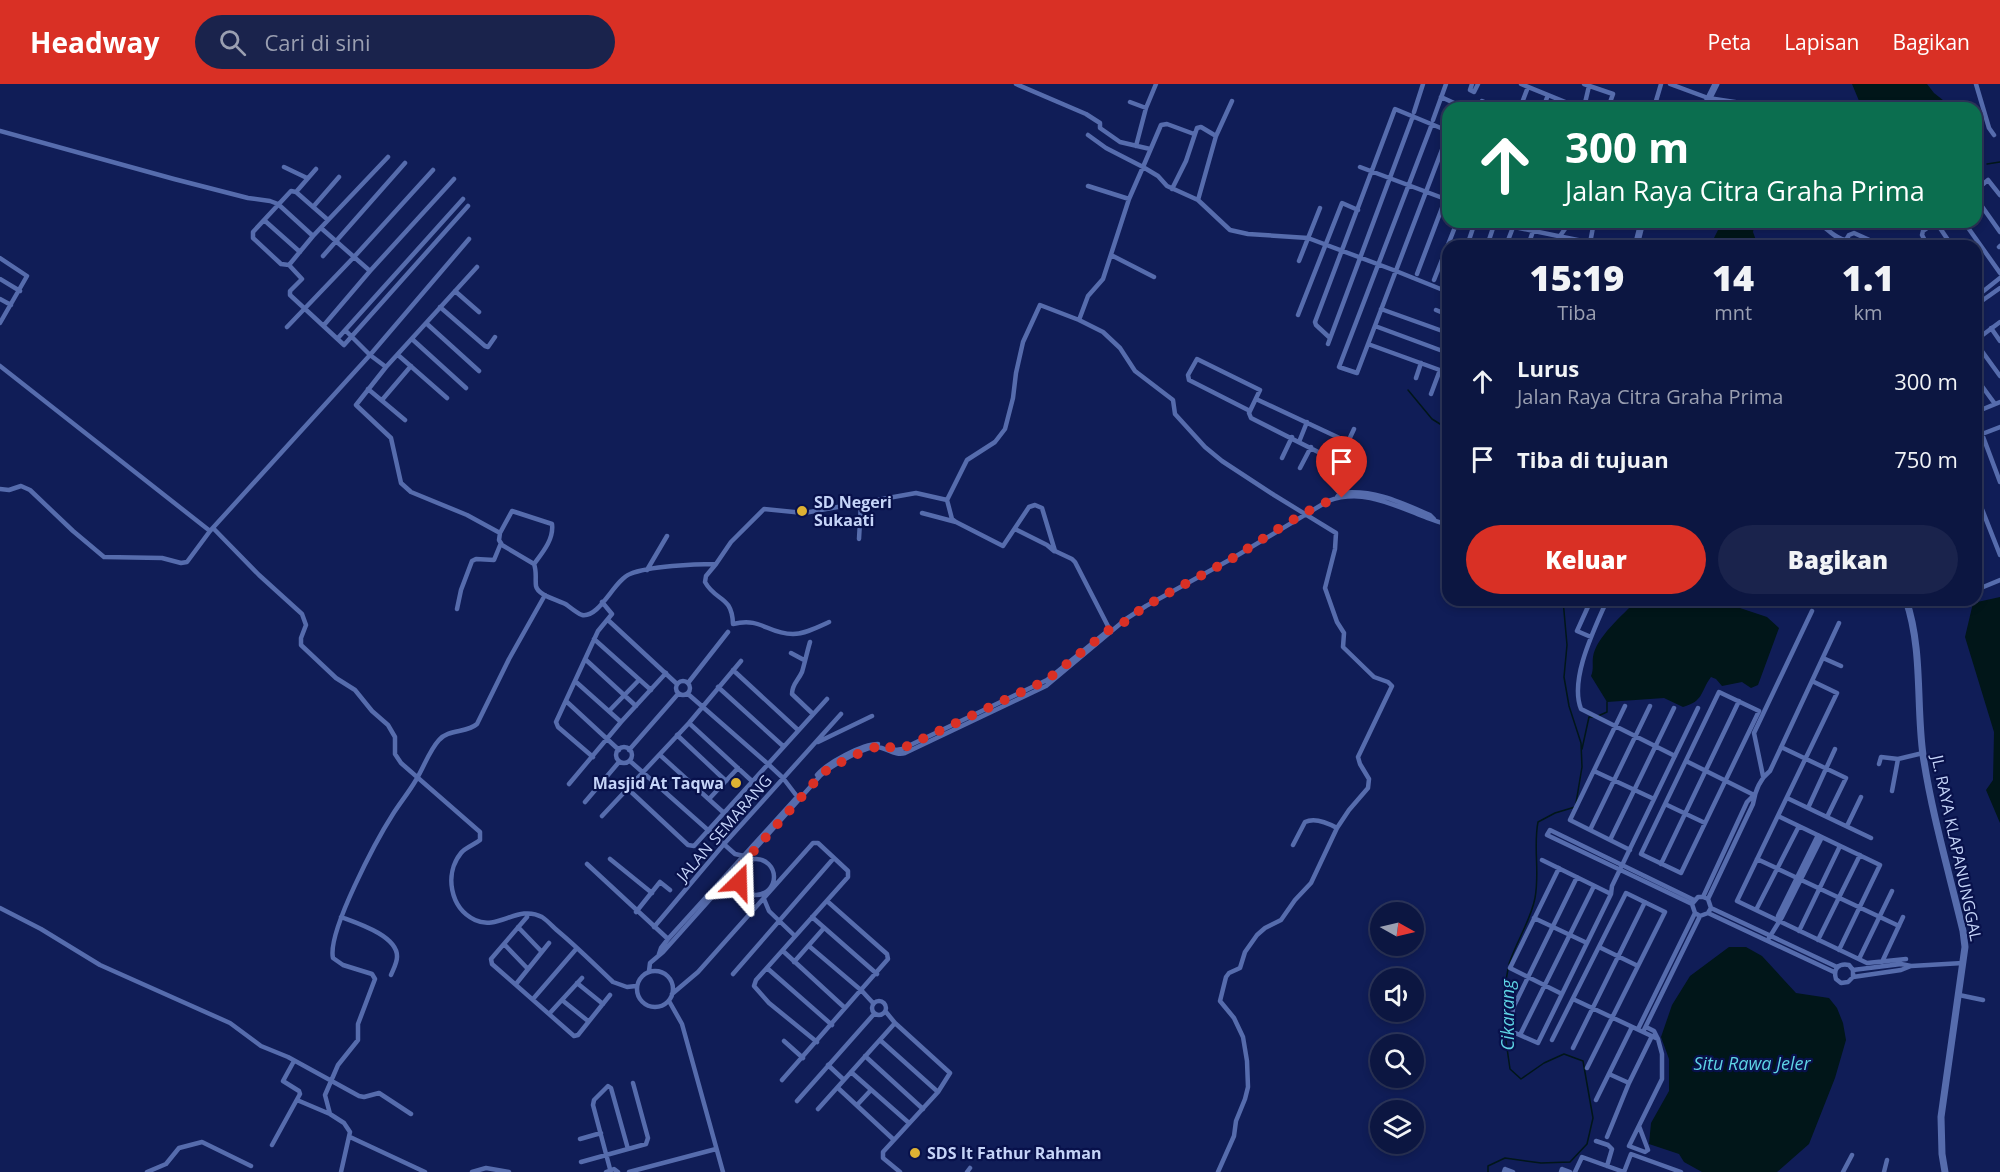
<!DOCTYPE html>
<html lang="id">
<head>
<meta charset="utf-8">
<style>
	:root { --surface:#0c1641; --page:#1a234c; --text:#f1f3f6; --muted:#9a9fb1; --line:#2c355a; --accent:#d93025 }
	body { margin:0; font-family:"Open Sans",sans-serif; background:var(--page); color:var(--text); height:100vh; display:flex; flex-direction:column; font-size:22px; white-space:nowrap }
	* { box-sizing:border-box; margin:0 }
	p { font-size:20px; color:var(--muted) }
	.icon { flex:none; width:33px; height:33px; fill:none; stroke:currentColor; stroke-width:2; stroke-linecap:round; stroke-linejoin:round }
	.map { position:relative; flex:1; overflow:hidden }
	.side { position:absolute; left:1442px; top:156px; width:540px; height:366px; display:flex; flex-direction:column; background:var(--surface); border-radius:18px; box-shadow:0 3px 9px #0003,0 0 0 2px var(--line) }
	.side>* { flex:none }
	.top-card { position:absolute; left:1442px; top:18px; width:540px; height:126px; border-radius:18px; box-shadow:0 3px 9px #0003,0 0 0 2px var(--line); background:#0b6e4f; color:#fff; overflow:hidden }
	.needle { width:39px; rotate:98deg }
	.buttons { position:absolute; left:1370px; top:818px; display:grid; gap:12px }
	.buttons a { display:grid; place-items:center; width:54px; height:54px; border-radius:50%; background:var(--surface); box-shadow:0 3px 9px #0003,0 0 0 2px var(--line); font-size:30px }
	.pin { position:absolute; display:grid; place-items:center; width:51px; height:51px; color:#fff; margin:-62px -26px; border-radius:50% 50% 50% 0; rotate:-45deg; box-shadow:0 0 6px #0007 }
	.pin .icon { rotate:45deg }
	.me { position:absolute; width:66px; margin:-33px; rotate:22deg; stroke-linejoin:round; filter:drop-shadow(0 0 4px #0008) }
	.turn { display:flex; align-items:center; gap:21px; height:126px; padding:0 24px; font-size:27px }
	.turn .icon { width:78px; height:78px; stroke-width:2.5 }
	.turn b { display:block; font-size:42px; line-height:51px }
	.eta { display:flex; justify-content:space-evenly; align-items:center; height:102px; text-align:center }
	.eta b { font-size:36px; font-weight:800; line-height:42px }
	.cta { display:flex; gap:12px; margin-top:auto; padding:12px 24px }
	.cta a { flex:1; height:69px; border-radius:36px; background:var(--accent); color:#fff; font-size:24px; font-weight:800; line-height:69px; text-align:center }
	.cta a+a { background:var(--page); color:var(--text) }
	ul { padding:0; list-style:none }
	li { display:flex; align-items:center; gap:18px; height:78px; padding:0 24px }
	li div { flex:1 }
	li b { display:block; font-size:22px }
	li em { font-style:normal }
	header { display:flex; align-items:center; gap:36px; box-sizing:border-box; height:84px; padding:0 30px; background:var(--accent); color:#fff }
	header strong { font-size:28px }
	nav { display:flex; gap:33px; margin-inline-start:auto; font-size:21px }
	.search { width:420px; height:54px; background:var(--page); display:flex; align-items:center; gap:15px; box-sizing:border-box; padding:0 21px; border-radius:33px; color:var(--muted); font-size:22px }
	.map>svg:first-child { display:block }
	.water { fill:#011619 }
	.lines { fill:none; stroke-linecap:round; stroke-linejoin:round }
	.stream { stroke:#011619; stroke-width:1.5 }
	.street { stroke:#566cad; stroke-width:4.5 }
	.secondary { stroke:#566cad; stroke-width:7 }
	.route { stroke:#d93025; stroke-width:10; stroke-dasharray:0 18 }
	.poi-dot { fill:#ddb133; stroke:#08114b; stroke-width:2 }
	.labels { text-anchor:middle; stroke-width:4.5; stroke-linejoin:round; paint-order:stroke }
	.poi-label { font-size:16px; font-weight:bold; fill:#c5d4f8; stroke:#08114b; text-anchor:start }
	.street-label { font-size:16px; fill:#c5d4f8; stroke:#08114b }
	.water-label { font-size:18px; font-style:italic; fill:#5ed3e4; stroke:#08114b }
</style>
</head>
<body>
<header>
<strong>Headway</strong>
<div class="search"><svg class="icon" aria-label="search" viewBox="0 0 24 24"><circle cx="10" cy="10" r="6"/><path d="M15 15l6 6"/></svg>Cari di sini</div>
<nav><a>Peta</a><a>Lapisan</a><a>Bagikan</a></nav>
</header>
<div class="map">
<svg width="2000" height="1088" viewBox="0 0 2000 1088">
	<rect width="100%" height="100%" fill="#101d57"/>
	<path class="water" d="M 1852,0 L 1927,0 L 1934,9 L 1953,24 L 1862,24 Z
		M 1722,138 L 1755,138 L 1753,148 L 1758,162 L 1710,162 Z
		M 2000,513 L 2000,739 L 1986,706 L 1993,696 L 1994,648 L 1965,553 L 1973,519 Z
		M 1637,516 L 1716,516 L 1767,533 L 1779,544 L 1758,601 L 1751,604 L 1742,598 L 1722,602 L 1716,595 L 1711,593 C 1700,608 1704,617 1683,623 L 1664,614 L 1607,618 L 1591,592 C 1594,585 1592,580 1593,573 C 1596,553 1623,531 1637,516 Z
		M 1729,863 L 1746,863 L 1762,872 L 1796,909 L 1829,914 L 1837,924 L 1843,939 L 1846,956 L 1835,994 L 1809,1060 L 1777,1088 L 1702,1088 L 1684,1078 L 1679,1070 L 1649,1060 L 1651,1039 L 1669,1007 L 1669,975 L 1661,953 L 1672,921 L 1690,892 Z"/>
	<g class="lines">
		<path class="stream" d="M 1987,80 L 2000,78
			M 1408,306 L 1432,335 L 1448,345
			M 1563,516 L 1567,561 L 1564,593 L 1569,622 L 1581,659 L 1582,683 L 1576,719
			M 1598,632 L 1607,628 L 1607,618
			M 1582,665 L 1589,633 L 1593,633
			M 1509,880 C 1516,858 1531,836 1535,814 C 1540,788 1533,763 1538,738 L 1555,729 L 1575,723
			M 1488,1088 L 1488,1082 L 1505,1074 L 1541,1079 L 1570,1078 L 1587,1060 L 1593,1034 L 1583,977 L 1564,970 L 1544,979 L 1521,995 L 1510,985 L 1506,957 L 1504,908 L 1508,885"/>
		<path class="street" d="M 1016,0 L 1086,30 L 1100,39 L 1100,44 L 1120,58 L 1150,65
			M 1472,0 L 1470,6 L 1474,8 L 1478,0
			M 1521,0 L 1580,24 L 1585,19 L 1589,2
			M 1584,0 L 1613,10 L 1608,24
			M 1670,0 L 1708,14 L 1748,20 L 1760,24
			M 1976,0 L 1989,44 L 1994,51
			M 1441,13 L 1465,24
			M 1130,18 L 1146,24
			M 1479,24 L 1482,17 L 1498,24
			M 1520,24 L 1528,3
			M 1543,24 L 1548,11
			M 1647,24 L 1656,17 L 1661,0
			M 1414,28 L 1423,0
			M 1433,36 L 1446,0
			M 1432,40 L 1339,283 L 1357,289 L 1448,50
			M 0,47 L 174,95 L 248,114 L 270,117 L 278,120 L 313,152
			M 1088,51 L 1106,64 L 1143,83 L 1161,41 L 1167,40 L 1194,50
			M 1136,62 L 1146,24 L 1156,0
			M 388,73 L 313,152 L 289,181 L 302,195 L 290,207 L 290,211 L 344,261 L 468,122
			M 284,83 L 307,94
			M 1360,83 L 1448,116
			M 1088,102 L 1129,115
			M 1172,105 L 1186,77 L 1197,44 L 1201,43 L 1216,52
			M 1976,106 L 1988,96 L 2000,111
			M 296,108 L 316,85
			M 1976,114 L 2000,148
			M 1198,116 L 1216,52 L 1232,17
			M 313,123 L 339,93
			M 264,136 L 300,168
			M 1504,138 L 1519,144 L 1607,162
			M 1816,138 C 1827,143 1834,155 1846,156 L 1844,162
			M 1936,138 L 1952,162
			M 1964,138 L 2000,189
			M 321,144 L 370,187
			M 1560,152 L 1567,142 L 1575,138
			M 1489,156 L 1495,138
			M 1846,156 L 1849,151 L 1854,149 L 1876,159
			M 1507,159 L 1515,138
			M 1590,159 L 1594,138
			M 1467,162 L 1475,138
			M 1528,162 L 1533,147
			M 1928,162 L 1922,151 L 1923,147 L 1936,138
			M 1999,163 L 2000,162
			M 1111,171 L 1154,193
			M 323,172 L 405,79
			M 0,174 L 27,192 L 0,239
			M 1299,177 L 1320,124
			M 289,181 L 281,180 L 253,154 L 253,148 L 291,107 L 296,108 L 328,136
			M 1417,190 L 1448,108
			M 0,195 L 20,207
			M 1434,196 L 1457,138
			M 455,207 L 479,228
			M 1976,213 L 2000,194
			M 0,215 L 11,221
			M 1976,221 L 2000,204
			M 440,223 L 485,262 L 488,263 L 495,253
			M 1381,225 L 1448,249
			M 1436,226 L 1448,231
			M 1298,231 L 1342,119 L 1358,126
			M 1079,236 L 1088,212 L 1103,195 L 1129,115 L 1143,83 L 1158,92 L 1167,102 L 1198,116 L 1230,146 L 1248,150 L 1308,154 L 1396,187 L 1448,208
			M 426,239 L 479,287
			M 324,241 L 370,187 L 454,95
			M 1375,242 L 1448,269
			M 287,243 L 354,173 L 433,86
			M 1991,244 L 2000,257
			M 346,247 L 370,271 L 386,283 L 356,321 L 391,354 L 401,399 L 411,408 L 467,431 L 500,449 L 499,456 L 502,461 L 534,480 C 537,488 535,495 536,502 C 538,512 559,516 567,521 C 571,524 577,529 582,531 C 600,534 614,496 630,490 C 649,482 695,480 716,480 L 731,458 L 764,425 L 804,429 L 916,409 L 947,416
			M 1443,248 L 1448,236
			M 338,254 L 463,115
			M 1330,254 L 1316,241 L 1315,238 L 1395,25 L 1448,47
			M 412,255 L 466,304
			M 1976,256 L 2000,238
			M 1976,259 L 2000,292
			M 1328,260 L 1413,32
			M 1368,260 L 1448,289
			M 398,271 L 447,314
			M 0,282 L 210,447
			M 386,283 L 477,183
			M 1416,294 L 1421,279
			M 1976,294 L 1995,320
			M 368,305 L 405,336
			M 1431,310 L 1440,286
			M 1256,315 L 1348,358
			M 382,316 L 411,282
			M 1447,320 L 1448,318
			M 1250,327 L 1189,296 L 1188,291 L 1197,275 L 1260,306 L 1249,329 L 1251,334 L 1330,374 L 1336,376 L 1340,375 L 1354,345
			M 1976,328 L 2000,318
			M 1976,334 L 2000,398
			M 1982,350 L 2000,343
			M 1299,358 L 1307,338
			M 1282,374 L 1292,353
			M 1330,374 L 1323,389 L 1341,411
			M 1300,384 L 1311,363
			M 0,405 L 9,406 L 21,402 L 30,406 L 73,447 L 104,473 L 162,474 L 181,479 L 187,478 L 210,447 L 370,271 L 469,155
			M 1976,410 L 2000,471
			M 1337,413 L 1340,409 C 1374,405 1400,418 1430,431 L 1434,435
			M 922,429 L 956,438
			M 213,444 L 259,491 L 302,530 L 306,541 L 301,554 L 301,561 L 336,594 L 355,606 L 372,627 L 388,641 L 395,653 L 395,670 L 401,679 L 480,748 L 480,756 C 474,761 466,763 461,769 C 444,790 450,824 475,836 C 498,847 518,820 542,833 C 548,837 554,844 559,848 C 578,864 595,881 613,898 L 627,903 L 636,902
			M 1015,445 L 1047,461 L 1054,467
			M 500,449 L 512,427 L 552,440 C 554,455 543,468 534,480
			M 859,455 L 861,419
			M 716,480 L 706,492 L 705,498 C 716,518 732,511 733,540 C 762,533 767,550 793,550 C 805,550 818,543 829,538
			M 647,486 L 667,452
			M 1976,487 L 1976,488
			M 1976,506 L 2000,496
			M 1591,516 L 1577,547 L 1591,553
			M 1607,516 C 1595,544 1569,595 1581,625 L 1675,672
			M 457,525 L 461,506 L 472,477 L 476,475 L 494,476 L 501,459
			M 608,536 L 677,600
			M 1111,548 L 1075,478 L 1072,475 L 1055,467 L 1042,424 L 1035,421 L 1029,423 L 1003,462 L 956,438 L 952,435 L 947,416 L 967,376 L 995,358 L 1005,345 L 1013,314 L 1016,289 L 1023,258 L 1040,221 L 1079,236 L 1103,248 L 1120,264 L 1135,287 L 1173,316 L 1175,330 L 1205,363 L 1222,377 L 1274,411 L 1336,449 L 1335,465 L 1325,504 L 1337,538 L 1344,549 L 1343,563 L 1374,593 L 1388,598 L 1392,602 L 1358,673 L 1360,680 L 1369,695 L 1368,704 L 1349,726 L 1337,744 L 1311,799 L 1295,816 L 1281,836 L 1265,844 L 1257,851 L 1245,868 L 1240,884 L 1229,889 L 1226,893 L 1220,917 L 1234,934 L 1243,953 L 1247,977 L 1248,1003 L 1245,1015 L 1236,1037 L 1234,1052 L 1218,1088
			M 594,555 L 651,606
			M 810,558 C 807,568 805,578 802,588 C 798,597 792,600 792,610 L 813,630
			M 791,569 L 804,576
			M 1823,574 L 1841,582
			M 585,575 L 636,622
			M 733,586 L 798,646
			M676 604a7 7 0 1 1 14 0a7 7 0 1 1-14 0Z
			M 575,597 L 621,638
			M 1812,597 L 1837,609 L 1737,817 L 1867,879 L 1906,875
			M 688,599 L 728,548
			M 718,603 L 783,662
			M 1719,608 L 1759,627 L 1681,789 L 1641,770 Z
			M 688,610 L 768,680 L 783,694 L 799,715
			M 566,617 L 619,666
			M 1625,622 L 1570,736 L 1630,766
			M 609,627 L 639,596
			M 689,639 L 753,698
			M 677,651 L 726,697
			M 818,658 L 872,632
			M 1781,663 L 1846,694 L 1827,733
			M616 671a8 8 0 1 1 16 0a8 8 0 1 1-16 0Z
			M 889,664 L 896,666 L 902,665 L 1047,596 L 1110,545
			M 629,666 L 678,610
			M 660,671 L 724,729
			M 593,673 L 558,643 L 556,638 L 598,547 L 612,530 L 602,518
			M 630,677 L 735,770 L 744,772
			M 1686,677 L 1754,711
			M 1879,680 L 1881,673 L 1898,675 L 1923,669
			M 1594,687 L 1654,715
			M 817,691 C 827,679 862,660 878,660
			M 1763,692 L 1754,649 L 1812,527
			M 569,700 L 621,638 L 666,589
			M 628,705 L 688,761 L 694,762 L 827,615
			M 1892,707 L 1898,675
			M 1787,714 L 1871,754
			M 709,715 L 738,684
			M 585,718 L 619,678
			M 1665,720 L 1705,739
			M 1808,724 L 1835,665
			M 602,732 L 689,639 L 741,577
			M 1778,732 L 1880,781 L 1839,866
			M 1847,742 L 1861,713
			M 1590,746 L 1650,622
			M 1610,756 L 1674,624
			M 1293,761 L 1305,738 C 1315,733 1328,739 1337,744
			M738 793a18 18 0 1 1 36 0a18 18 0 1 1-36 0Z
			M 610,775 L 652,809
			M 1757,775 L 1899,842
			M 1542,776 L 1611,810
			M 587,780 L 668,855
			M 1661,780 L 1739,617
			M 1559,784 L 1510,884 L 1562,910
			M 1577,793 L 1513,924 L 1511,944 L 1513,948 L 1538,959 L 1611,810 L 1612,802 L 1698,624
			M 1703,813 L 1747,718 L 1754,711
			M 764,815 L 769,827 L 795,852
			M 1708,815 L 1753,720 C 1755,707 1760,695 1770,687 L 1839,539
			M 1692,820 L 1547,751 L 1550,746 L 1694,816
			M 0,824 L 41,845 L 100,881 L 230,939 L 261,962 L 288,973 L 359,1012 L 364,1013 L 379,1009 L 411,1030
			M 1711,824 L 1708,829 L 1700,832 L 1695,829 L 1692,820 L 1698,813 L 1703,813 L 1708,815 L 1711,824 L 1837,883
			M 1756,826 L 1799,742
			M 636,828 L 660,798 L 670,806
			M 1708,829 L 1834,888
			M 341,833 C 357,839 398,852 397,873 C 397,879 393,886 391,891
			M 527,833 L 491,875 L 492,880 L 574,952 L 578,951 L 610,911
			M 812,833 L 877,890
			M 1534,834 L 1587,859
			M 1778,837 L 1778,832 L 1818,751
			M 518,843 L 542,868
			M 654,843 L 724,760 L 841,630
			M 1799,847 L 1840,762
			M 1769,854 L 1782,833 L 1822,753
			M 1818,856 L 1860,771
			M 504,860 L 528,885
			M 809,862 L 862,907 L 873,919
			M 1599,863 L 1638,882
			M 783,867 L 845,924
			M 659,870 L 661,864 L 668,855 L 797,713
			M 1859,875 L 1892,807
			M 794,878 L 824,844
			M 1882,878 L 1903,833
			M 767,884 L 832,941
			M 1853,886 L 1901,880 L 1911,882 L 1963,879
			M637 905a18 18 0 1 1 36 0a18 18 0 1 1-36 0Z
			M 649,887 L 650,879 L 663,868 L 820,692 C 829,683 865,662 877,663 C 887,664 895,672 905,669 L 1046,602 L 1126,535 L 1146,522 L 1233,474 L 1328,417 C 1363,404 1393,421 1425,433 C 1432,436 1440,438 1448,441
			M 733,890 L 833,775
			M 1853,893 L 1853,886 L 1849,881 C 1838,879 1833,885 1836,895 L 1841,899 L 1848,898 L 1853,893 L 1901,886 L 1911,882
			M 577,899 L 603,920
			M 516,900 L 549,859
			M 672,910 L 698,888 L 813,759 L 818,759 L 848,787 L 848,793 L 756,896 L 754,902 L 769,919 L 817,958
			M 1959,911 L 1983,916
			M 533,915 L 577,864
			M 1573,915 L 1658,955 L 1662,970 L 1662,995 L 1629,1062 L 1645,1068 L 1648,1066 L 1639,1042
			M 562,916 L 588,937
			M872 924a7 7 0 1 1 14 0a7 7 0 1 1-14 0Z
			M 669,917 L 682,940 L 723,1088
			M 886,928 L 895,939 L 950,989 L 938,1008 L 883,1068 L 883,1074 L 900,1088
			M 549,930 L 582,894
			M 1646,943 L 1654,947 L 1658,955
			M 1638,945 L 1695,829
			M 1643,948 L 1700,832
			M 1520,951 L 1594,802
			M 880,956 L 938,1008
			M 1552,956 L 1626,809 L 1665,828 L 1587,984
			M 784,957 L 803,974
			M 1573,964 L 1645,818
			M 865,972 L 923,1025
			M 828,981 L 844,996
			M 851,988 L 909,1039
			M 1609,990 L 1629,999
			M 782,996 L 888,875 L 887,870 L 827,817
			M 838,1004 L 894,1056
			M 297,1016 L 330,1030
			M 1596,1016 L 1632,943
			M 797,1017 L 874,930
			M 857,1021 L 871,1006
			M 818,1025 L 895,939
			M 350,1053 L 425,1088
			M 1607,1053 L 1629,999 L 1652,952
			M 580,1055 L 601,1049
			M 1596,1057 L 1608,1061 L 1612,1065 L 1607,1082
			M 272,1061 L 300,1010 L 299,1007 L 283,997 L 294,977
			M 581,1078 L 646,1060 L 648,1054 L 633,999
			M 610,1085 L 593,1021 L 594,1016 L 608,1002 L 611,1004 L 628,1065
			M 147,1088 L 166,1080 L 179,1064 L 202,1058 L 251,1082
			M 341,1088 L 350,1048 L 344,1039 L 330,1030 L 325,1011 L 338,981 L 358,956 L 358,940 L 375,895 L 372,890 L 343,881 L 333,874 C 327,848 377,755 393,730 C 400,719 409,708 416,696 C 424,683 429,667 439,656 C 448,645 467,649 477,640 L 509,575 L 545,511
			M 472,1088 L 486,1084 L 509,1088
			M 606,1088 L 614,1085 L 618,1088
			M 629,1088 L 716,1065
			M 967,1088 L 970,1084
			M 1504,1088 L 1505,1085 L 1513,1088
			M 1561,1088 L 1562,1085 L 1570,1088
			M 1575,1088 L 1582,1073 L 1624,1088
			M 1624,1088 L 1631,1070 L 1681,1088
			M 1843,1088 L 1852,1071
			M 1884,1088 L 1887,1076"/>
		<path class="secondary" d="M 1704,24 L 1716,0
			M 1636,162 L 1642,138
			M 1906,516 C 1923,566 1916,620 1923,671 C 1932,731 1949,788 1963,847 L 1965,863 L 1941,1033 L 1942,1070 L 1945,1088"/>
	</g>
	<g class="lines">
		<path class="route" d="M 739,798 L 739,787 L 744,778 L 820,692 L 829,684 L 868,665 L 877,663 L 887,666 L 889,663 L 899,666 L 1047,596 L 1109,546 C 1123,542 1135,528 1148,521 C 1176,504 1205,490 1233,474 C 1256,460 1319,415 1342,414"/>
	</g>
	<g class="poi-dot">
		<circle cx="802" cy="427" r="6"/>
		<circle cx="736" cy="699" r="6"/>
		<circle cx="915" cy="1069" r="6"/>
	</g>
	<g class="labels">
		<g class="poi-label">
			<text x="814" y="424">SD Negeri<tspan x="814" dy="18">Sukaati</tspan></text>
			<text x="724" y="705" text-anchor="end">Masjid At Taqwa</text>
			<text x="927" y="1075">SDS It Fathur Rahman</text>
		</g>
		<g class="street-label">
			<text transform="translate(724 744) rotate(-49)" y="6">JALAN SEMARANG</text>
			<text transform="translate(1957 764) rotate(78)" y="6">JL. RAYA KLAPANUNGGAL</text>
		</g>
		<g class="water-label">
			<text transform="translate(1508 931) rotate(-90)" y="6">Cikarang</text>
			<text x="1752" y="986">Situ Rawa Jeler</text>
		</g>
	</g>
</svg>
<div class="buttons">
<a><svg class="needle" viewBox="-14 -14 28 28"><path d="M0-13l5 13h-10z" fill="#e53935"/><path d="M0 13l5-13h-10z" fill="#9a9fb1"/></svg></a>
<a><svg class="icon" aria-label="sound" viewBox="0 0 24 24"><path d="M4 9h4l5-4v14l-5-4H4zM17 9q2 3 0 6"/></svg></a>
<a><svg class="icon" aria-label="search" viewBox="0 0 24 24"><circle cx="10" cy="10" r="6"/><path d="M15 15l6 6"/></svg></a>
<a><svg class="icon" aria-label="layers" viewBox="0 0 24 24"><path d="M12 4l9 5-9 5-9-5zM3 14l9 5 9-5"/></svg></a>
</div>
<div class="pin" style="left:1342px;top:414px;background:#d93025"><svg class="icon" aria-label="arrive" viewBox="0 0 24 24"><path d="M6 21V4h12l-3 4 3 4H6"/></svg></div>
<svg class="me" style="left:739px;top:798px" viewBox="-20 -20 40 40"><path d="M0-17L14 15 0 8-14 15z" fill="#d93025" stroke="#fff" stroke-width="4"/></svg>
<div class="top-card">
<div class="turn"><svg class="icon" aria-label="ahead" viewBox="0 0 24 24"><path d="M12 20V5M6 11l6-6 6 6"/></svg><div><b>300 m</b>Jalan Raya Citra Graha Prima</div></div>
</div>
<section class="side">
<div class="eta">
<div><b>15:19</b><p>Tiba</p></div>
<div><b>14</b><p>mnt</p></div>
<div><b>1.1</b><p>km</p></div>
</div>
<ul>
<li><svg class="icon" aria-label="ahead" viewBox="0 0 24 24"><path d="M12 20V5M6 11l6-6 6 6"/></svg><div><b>Lurus</b><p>Jalan Raya Citra Graha Prima</p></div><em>300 m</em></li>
<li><svg class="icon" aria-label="arrive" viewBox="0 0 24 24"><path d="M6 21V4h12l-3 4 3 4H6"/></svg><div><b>Tiba di tujuan</b></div><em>750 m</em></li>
</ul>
<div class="cta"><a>Keluar</a><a>Bagikan</a></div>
</section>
</div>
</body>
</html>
